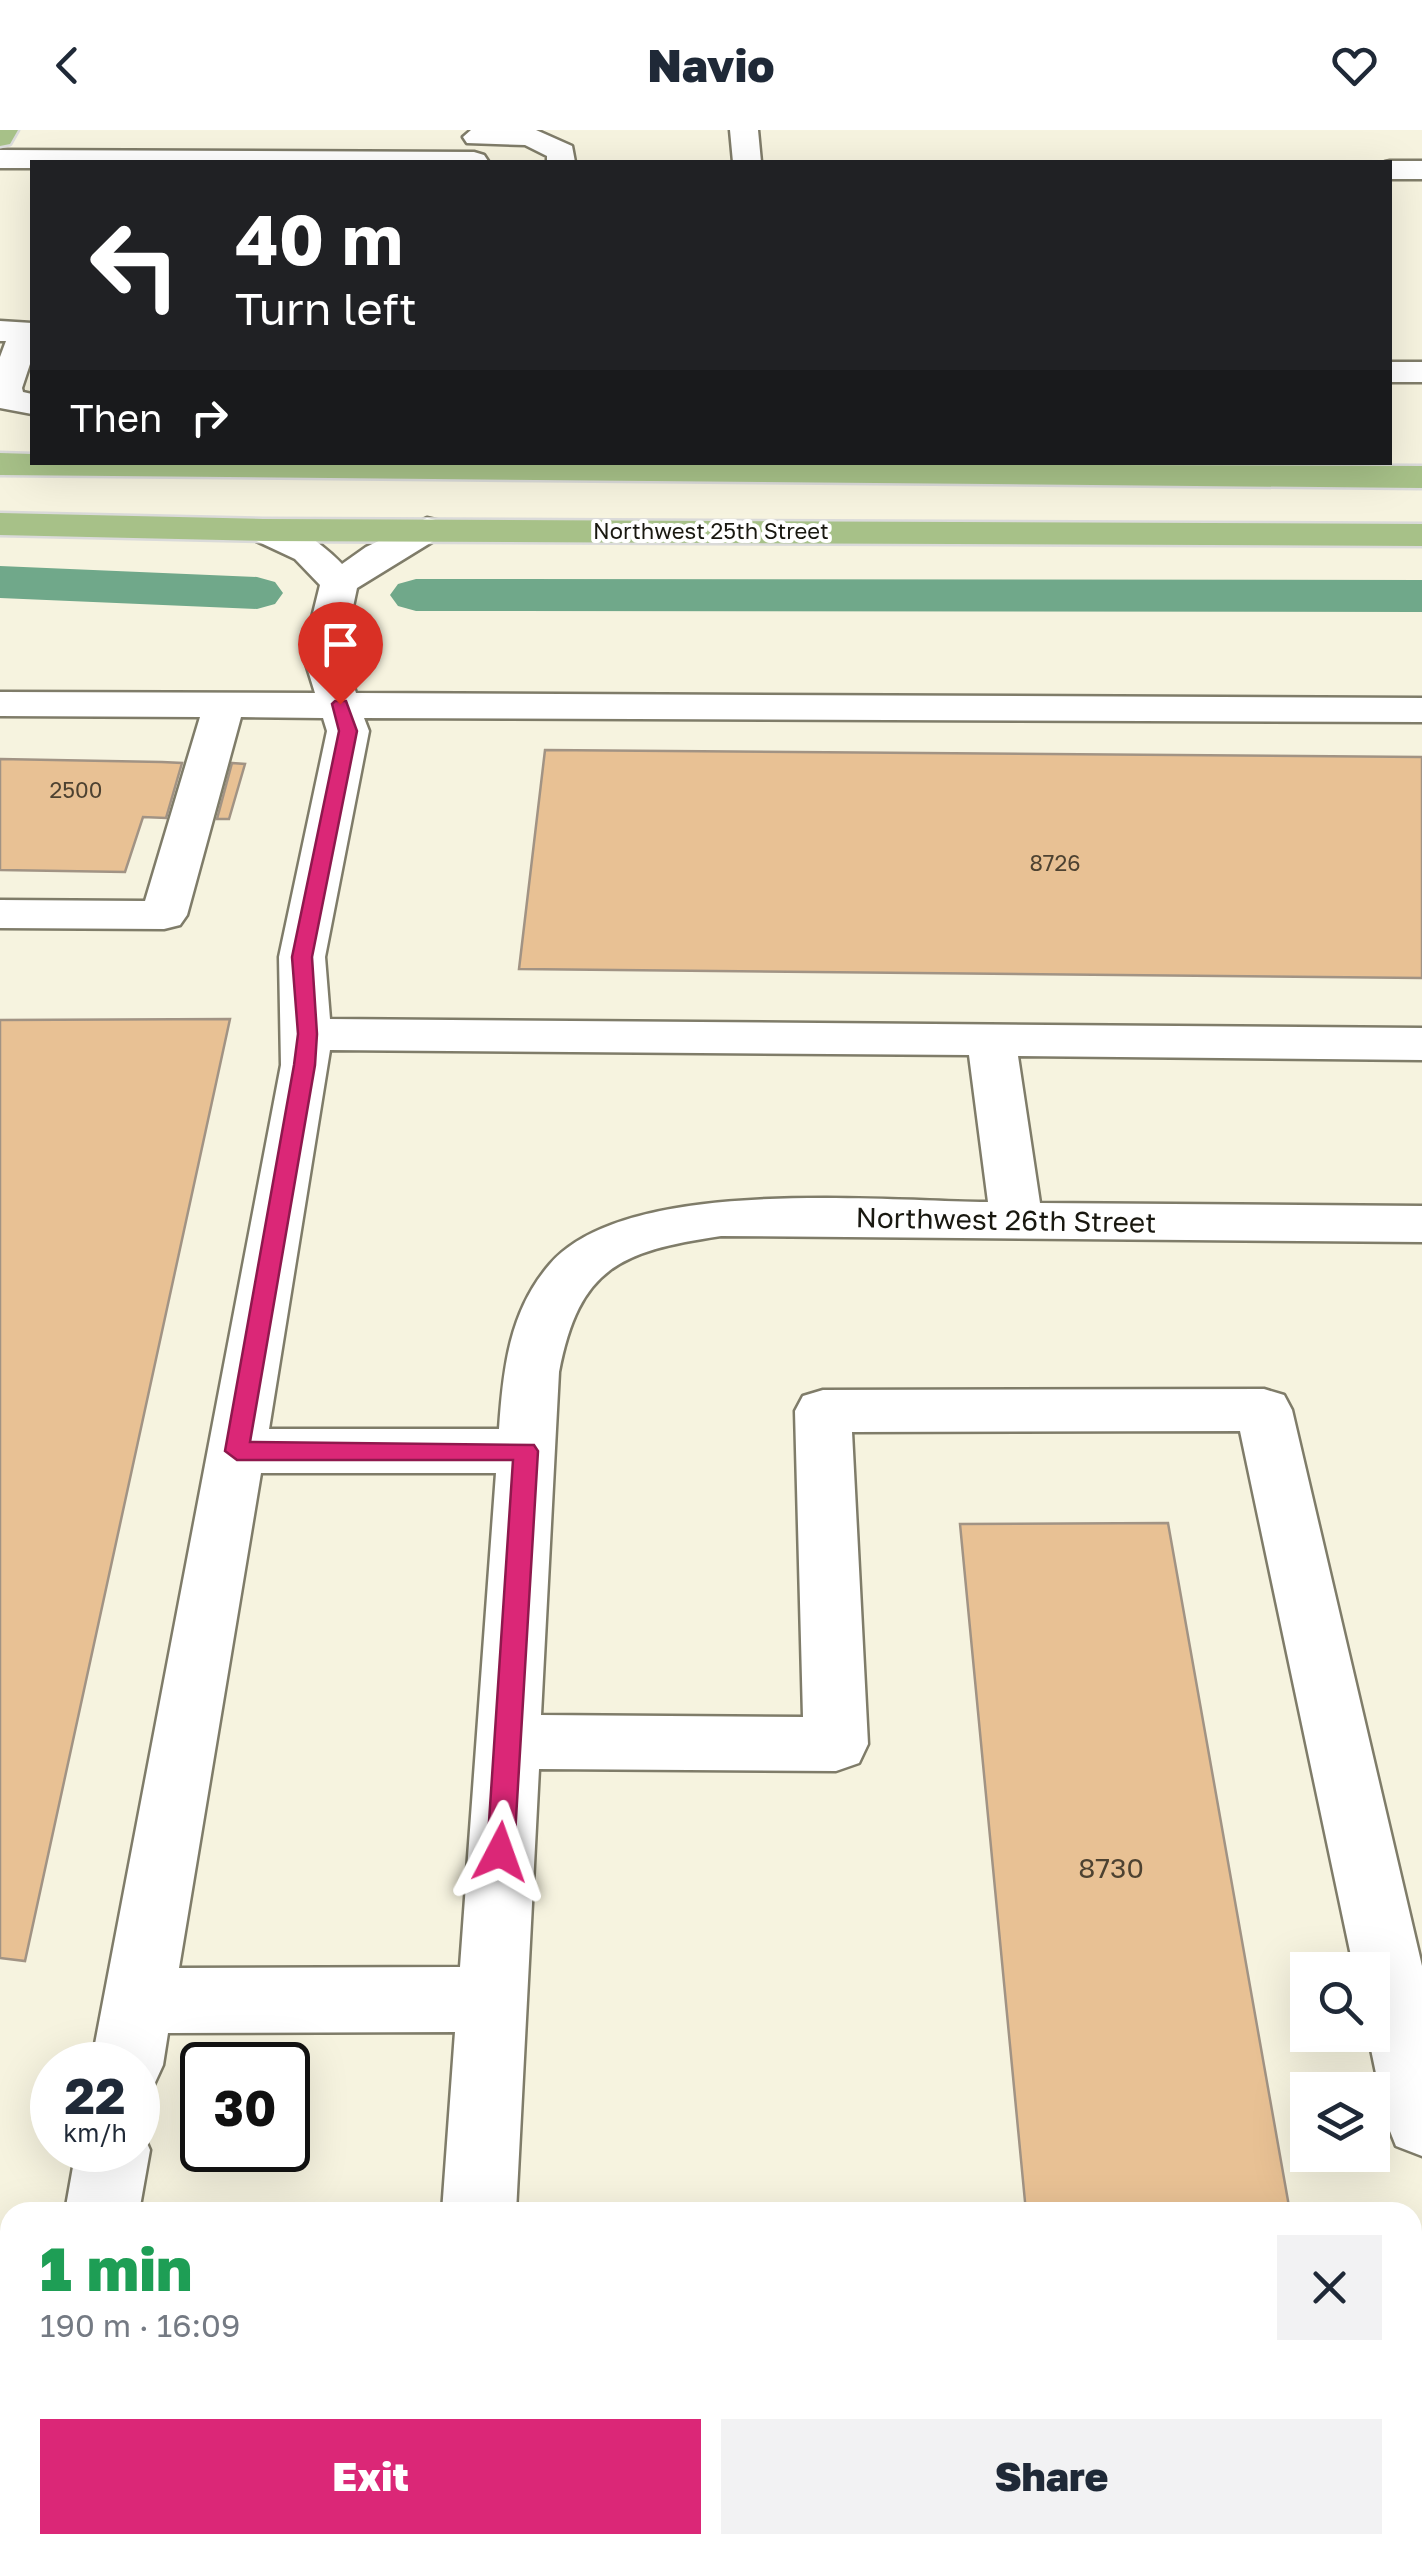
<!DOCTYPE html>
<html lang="en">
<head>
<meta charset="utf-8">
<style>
	:root { --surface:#fff; --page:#f2f2f3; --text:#1f2937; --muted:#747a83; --accent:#db2777 }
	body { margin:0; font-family:"Golos Text",sans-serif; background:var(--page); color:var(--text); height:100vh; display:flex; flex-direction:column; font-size:38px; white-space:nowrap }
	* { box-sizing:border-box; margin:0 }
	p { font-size:32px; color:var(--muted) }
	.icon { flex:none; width:55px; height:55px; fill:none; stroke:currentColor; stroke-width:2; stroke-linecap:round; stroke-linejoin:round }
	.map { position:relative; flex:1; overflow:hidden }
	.sheet { position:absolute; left:0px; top:2072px; width:1422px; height:352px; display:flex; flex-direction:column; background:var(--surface); border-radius:30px 30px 0 0; box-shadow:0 10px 40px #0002 }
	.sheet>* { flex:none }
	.top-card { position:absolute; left:30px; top:30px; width:1362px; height:305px; border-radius:0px; box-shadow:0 10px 40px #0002; background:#202124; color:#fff; overflow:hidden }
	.controls { position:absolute; left:1290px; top:1822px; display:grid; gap:20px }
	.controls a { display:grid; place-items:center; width:100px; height:100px; border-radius:0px; background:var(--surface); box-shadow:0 10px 40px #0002; font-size:50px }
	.speed { position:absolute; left:30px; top:1912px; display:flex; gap:20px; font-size:50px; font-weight:700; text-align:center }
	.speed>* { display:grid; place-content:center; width:130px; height:130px; border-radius:50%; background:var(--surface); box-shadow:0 10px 40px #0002; line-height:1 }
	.speed small { font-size:25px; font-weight:400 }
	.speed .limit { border:5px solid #111; border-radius:15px; background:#fff; color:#111 }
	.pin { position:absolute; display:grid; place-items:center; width:85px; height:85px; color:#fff; margin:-102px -42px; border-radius:50% 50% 50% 0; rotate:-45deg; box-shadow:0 0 10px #0007 }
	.pin .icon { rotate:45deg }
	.me { position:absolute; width:110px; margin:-55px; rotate:4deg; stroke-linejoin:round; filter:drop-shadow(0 0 8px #0008) }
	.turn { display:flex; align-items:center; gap:35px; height:210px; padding:0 40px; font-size:45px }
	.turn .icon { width:130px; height:130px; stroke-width:2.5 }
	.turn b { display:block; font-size:70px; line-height:85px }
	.then { display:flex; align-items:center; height:95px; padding:0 40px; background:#0003; gap:20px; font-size:38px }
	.round { display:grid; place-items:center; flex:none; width:105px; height:105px; border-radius:0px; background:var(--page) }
	.overview { display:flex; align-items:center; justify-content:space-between; height:170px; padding:0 40px }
	h1 { font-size:60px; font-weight:800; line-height:75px; color:#1e9e55 }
	.button { display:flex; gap:20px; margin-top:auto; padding:20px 40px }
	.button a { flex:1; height:115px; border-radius:0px; background:var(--accent); color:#fff; font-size:40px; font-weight:800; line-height:115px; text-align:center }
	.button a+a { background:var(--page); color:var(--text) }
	header { display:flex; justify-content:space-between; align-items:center; height:130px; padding:0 40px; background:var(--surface); font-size:45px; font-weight:800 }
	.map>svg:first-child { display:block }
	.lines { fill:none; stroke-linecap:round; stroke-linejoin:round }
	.canal { fill:#70a88a; fill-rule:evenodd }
	.building { fill:#e8c194; stroke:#a19384; stroke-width:2.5 }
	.minor-casing { stroke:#7f7c69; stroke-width:5 }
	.major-casing { stroke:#dadad9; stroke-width:5 }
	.minor { fill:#fff; fill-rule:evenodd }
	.major { fill:#a7c188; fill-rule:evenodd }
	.route { fill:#db2777; stroke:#8e194d; stroke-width:2.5 }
	.labels { text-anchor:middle; stroke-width:8; stroke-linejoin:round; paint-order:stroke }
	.far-street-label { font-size:22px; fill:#191810; stroke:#fff }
	.number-label { font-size:22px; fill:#4d4231 }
	.street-label { font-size:28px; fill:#191810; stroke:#fff }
	.near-number-label { font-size:28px; fill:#4d4231 }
</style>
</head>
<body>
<header><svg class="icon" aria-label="back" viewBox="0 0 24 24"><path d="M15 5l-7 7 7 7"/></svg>Navio<svg class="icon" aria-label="heart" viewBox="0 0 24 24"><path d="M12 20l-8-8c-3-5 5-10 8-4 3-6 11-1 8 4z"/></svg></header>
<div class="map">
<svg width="1422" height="2424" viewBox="0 0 1422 2424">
	<rect width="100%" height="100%" fill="#f6f3df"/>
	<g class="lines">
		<path class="canal" d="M 0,436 L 257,447 L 275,452 L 283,463 L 275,474 L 257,479 L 0,468 Z
			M 416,449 L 1422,450 L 1422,482 L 416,481 L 398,476 L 390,465 L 398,454 Z"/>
	</g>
	<path class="building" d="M 545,620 L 1422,627 L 1422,848 L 519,839 Z
		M 0,629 L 162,632 L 182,633 L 166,688 L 143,687 L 125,742 L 0,740 Z
		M 232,633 L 245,634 L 229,689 L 217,689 Z
		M 230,889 L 25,1831 L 0,1828 L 0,890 Z
		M 1168,1393 L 1290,2082 L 1026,2082 L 960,1394 Z"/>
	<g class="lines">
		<g class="minor-casing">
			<path id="minor" d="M 471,0 L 536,0 L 572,16 L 575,32 L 547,32 L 547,26 L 525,15 L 467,13 L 463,7 Z
				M 730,0 L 758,0 L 761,32 L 733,32 Z
				M 0,20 L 474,22 L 484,25 L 488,31 L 32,32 L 32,38 L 0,38 Z
				M 1390,31 L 1422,31 L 1422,49 L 1390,49 L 1390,32 L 1385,32 Z
				M 0,191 L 32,193 L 32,228 L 22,258 L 23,262 L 32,264 L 32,284 L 0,278 L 0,227 L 6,211 L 0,211 Z
				M 1390,232 L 1422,232 L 1422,252 L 1390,252 Z
				M 427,388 L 440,391 L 445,399 L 440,407 L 357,458 L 343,524 L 356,563 L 1422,568 L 1422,592 L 364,588 L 369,601 L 325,827 L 330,889 L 1422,898 L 1422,930 L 1018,926 L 1040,1073 L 1422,1076 L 1422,1112 L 721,1106 C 621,1121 579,1137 559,1242 L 541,1585 L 803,1587 L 795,1281 L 803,1266 L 823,1260 L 1264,1259 L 1284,1265 L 1292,1280 L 1422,1836 L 1422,2026 L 1396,2016 L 1386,1991 L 1368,1905 L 1372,1905 L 1372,1840 L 1354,1840 L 1240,1301 L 852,1302 L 868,1614 L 859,1633 L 836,1641 L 539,1639 L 516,2082 L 442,2082 L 455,1902 L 168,1903 L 163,1935 L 152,1959 L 138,1965 L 138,1935 L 91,1935 L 281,935 L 279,827 L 327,601 L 323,588 L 241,587 L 187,785 L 180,795 L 164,799 L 0,798 L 0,770 L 145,771 L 200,587 L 0,586 L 0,562 L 315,563 L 303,524 L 320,455 L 295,429 L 250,408 L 245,400 L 250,392 C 283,384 320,411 342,434 L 366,417 ZM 330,920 L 969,925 L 988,1072 C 878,1071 626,1046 550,1134 C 509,1181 503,1240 499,1299 L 269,1299 ZM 261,1343 L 496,1343 L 460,1837 L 179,1838 Z
				M 139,1995 L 150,2020 L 139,2082 L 65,2082 L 76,2020 L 138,2020 Z
				M 10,2401 L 10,2415 L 86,2415 L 85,2424 L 3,2424 Z
				M 417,2415 L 499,2415 L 499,2424 L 417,2424 Z"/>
		</g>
		<g class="major-casing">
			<path id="major" d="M 0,0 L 18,0 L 10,14 L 0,16 Z
				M 0,323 L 32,324 L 32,332 L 1422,336 L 1422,358 L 0,345 Z
				M 0,383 L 263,389 L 1422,394 L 1422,416 L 263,411 L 0,405 Z"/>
		</g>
		<use href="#minor" class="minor"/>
		<use href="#major" class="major"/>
	</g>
	<path class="route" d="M 335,571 L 346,571 L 357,601 L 312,827 L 317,904 L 315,935 L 250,1312 L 534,1315 L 538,1321 L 514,1722 L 510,1731 L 500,1735 L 491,1731 L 487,1722 L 513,1330 L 237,1330 L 225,1321 L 294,935 L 298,904 L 292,827 L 339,601 L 332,574 Z"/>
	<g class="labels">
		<g class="far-street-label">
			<text x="711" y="409">Northwest 25th Street</text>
		</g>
		<g class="number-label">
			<text x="76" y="668">2500</text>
			<text x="1055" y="741">8726</text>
		</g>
		<g class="street-label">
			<text transform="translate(1006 1090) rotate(1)" y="10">Northwest 26th Street</text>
		</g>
		<g class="near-number-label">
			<text x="1111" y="1748">8730</text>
		</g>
	</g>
</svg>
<div class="controls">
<a><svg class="icon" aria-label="search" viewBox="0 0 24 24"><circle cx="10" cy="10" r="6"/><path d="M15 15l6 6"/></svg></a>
<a><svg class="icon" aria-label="layers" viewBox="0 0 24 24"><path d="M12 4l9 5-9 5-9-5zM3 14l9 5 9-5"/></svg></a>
</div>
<div class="speed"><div>22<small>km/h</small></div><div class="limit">30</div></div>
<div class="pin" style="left:340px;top:574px;background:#d93025"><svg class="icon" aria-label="arrive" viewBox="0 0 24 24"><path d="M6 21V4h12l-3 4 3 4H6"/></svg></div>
<svg class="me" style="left:500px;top:1722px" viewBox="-20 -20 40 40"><path d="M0-17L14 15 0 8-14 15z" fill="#db2777" stroke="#fff" stroke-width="4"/></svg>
<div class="top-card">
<div class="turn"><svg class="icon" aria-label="left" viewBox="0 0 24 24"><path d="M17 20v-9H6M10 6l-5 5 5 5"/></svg><div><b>40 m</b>Turn left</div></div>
<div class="then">Then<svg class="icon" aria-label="right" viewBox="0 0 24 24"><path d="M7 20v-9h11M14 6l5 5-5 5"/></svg></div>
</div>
<section class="sheet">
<div class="overview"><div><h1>1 min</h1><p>190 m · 16:09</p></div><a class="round"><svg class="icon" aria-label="close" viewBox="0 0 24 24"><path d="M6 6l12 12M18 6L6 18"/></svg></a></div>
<div class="button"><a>Exit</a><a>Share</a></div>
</section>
</div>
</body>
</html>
